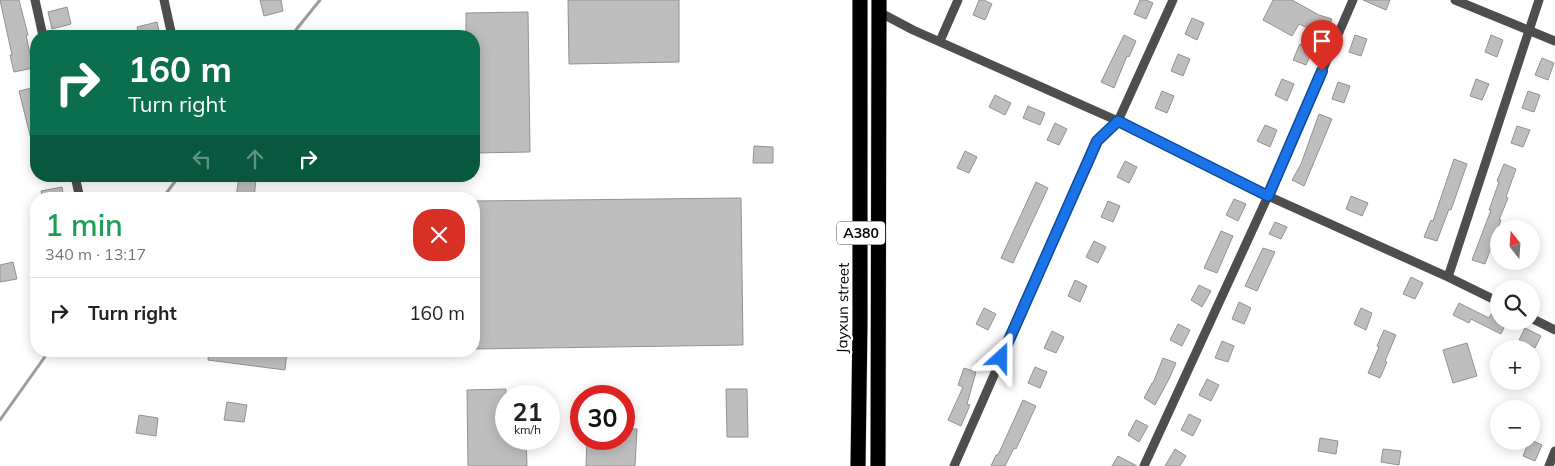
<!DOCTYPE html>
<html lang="en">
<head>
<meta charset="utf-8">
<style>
	:root { --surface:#fff; --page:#f6f6f6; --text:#222; --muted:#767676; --line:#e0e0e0 }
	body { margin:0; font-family:Mulish,sans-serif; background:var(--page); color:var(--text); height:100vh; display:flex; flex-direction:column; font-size:19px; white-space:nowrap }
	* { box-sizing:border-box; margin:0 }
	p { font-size:16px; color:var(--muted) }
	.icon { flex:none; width:28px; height:28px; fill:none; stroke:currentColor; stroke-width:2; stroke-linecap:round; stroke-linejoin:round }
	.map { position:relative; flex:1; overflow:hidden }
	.drawer { position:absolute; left:30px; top:192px; width:450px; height:165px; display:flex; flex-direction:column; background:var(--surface); border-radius:20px; box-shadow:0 2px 12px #0003 }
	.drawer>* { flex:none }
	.banner { position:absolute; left:30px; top:30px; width:450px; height:152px; border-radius:20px; box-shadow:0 2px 12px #0003; background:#0b6e4f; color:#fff; overflow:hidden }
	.needle { width:32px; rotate:343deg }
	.tools { position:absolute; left:1490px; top:220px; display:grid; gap:10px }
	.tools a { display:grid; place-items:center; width:50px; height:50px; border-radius:50%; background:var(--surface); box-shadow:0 2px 12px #0003; font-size:25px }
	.speed { position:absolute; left:495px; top:385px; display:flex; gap:10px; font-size:25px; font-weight:700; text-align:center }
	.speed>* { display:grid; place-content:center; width:65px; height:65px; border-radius:50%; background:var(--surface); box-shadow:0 2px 12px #0003; line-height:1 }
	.speed small { font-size:12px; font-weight:400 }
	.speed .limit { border:8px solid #d22; background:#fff; color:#111 }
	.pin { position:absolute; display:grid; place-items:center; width:42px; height:42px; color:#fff; margin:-51px -21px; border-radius:50% 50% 50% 0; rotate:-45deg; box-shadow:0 0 5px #0007 }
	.pin .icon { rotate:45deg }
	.me { position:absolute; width:55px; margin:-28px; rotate:24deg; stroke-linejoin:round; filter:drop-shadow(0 0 4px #0008) }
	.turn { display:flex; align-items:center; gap:18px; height:105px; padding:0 15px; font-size:22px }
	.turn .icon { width:65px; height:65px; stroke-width:2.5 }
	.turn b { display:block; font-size:35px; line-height:42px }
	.lanes { display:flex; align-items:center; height:48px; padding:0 15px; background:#0003; justify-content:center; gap:25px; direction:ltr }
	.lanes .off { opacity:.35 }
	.round { display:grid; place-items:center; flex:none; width:52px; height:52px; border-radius:20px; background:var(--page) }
	.headline { display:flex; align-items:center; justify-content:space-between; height:85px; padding:0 15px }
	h1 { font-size:30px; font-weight:600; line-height:38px; color:#1e9e55 }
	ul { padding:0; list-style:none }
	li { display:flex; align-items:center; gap:15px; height:70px; padding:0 15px; border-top:1px solid var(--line) }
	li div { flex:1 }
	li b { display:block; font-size:19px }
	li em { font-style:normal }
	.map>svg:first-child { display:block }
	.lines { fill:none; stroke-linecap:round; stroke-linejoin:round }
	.stream { stroke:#9c9c9c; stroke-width:3 }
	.building { fill:#bebebe; stroke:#929292 }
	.highway-casing { stroke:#dbdbdb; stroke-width:16 }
	.street { stroke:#4e4e4e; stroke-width:9 }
	.highway { stroke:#000; stroke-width:15 }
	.route-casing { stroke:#114b97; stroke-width:12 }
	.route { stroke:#1a73e8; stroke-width:9 }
	.labels { text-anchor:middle; stroke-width:4.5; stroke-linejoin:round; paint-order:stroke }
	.shield { fill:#fff; stroke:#4c4c4c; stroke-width:1 }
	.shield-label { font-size:14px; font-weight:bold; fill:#000 }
	.street-label { font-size:15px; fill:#000; stroke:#fff }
</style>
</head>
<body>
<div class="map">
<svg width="1555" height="466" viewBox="0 0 1555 466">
	<rect width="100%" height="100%" fill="#fff"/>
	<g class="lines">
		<path class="stream" d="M 291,36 L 320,0
			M 162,199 L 179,176
			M 0,420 L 49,351"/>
	</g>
	<path class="building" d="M 0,0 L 19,0 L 28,35 L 26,35 L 33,68 L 14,72 L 10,55 L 12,55 Z
		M 260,0 L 281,0 L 283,11 L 264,16 Z
		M 568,0 L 679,0 L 679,62 L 569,64 Z
		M 979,0 L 984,0 L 992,4 L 985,20 L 973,15 Z
		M 1140,0 L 1146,0 L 1153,3 L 1146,19 L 1134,14 Z
		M 1273,0 L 1292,0 L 1319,15 L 1332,19 L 1325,36 L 1299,24 L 1292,36 L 1263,20 Z
		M 1363,0 L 1390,0 L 1386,10 Z
		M 67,7 L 71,24 L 52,29 L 48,12 Z
		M 528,12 L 530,152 L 474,153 L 474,36 L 466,36 L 466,13 Z
		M 1192,18 L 1204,23 L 1197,40 L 1185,34 Z
		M 157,22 L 160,36 L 139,36 L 137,27 Z
		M 1124,35 L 1136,41 L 1129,57 L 1127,56 L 1114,88 L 1101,82 Z
		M 1355,35 L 1367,39 L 1361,56 L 1349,52 Z
		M 1491,35 L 1503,40 L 1497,57 L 1485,52 Z
		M 1300,44 L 1313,49 L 1306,65 L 1293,60 Z
		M 1178,54 L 1190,59 L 1183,76 L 1171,71 Z
		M 1542,58 L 1554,63 L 1548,80 L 1535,75 Z
		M 1282,79 L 1294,84 L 1287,101 L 1275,95 Z
		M 1476,79 L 1489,84 L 1482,100 L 1470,96 Z
		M 1338,82 L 1350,86 L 1344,103 L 1332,99 Z
		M 36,87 L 36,143 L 32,143 L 19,91 Z
		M 1162,91 L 1174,96 L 1167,113 L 1155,108 Z
		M 1528,91 L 1540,95 L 1534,112 L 1522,108 Z
		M 995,95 L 1011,103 L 1005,115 L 989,107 Z
		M 1028,106 L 1045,113 L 1040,125 L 1023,118 Z
		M 1319,114 L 1332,119 L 1304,186 L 1292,180 L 1301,164 Z
		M 1055,123 L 1067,129 L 1059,145 L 1047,140 Z
		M 1265,125 L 1277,130 L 1270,147 L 1257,141 Z
		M 1517,126 L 1530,130 L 1523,147 L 1511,143 Z
		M 754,146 L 773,147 L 773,163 L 753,163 Z
		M 965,151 L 977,157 L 969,173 L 957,168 Z
		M 1454,159 L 1467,164 L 1451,210 L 1449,209 L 1437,241 L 1424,237 L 1431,220 L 1433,221 Z
		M 1125,161 L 1137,167 L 1129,183 L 1117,177 Z
		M 1504,164 L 1516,169 L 1506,197 L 1508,198 L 1499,220 L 1501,220 L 1485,264 L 1472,260 L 1491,210 L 1489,210 L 1499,182 L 1497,181 Z
		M 239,177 L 256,179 L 254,199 L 236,197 Z
		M 1036,182 L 1048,188 L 1013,263 L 1001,258 Z
		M 62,187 L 64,199 L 43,199 L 41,191 Z
		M 1351,196 L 1368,203 L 1362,216 L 1346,209 Z
		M 741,198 L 743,345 L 474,349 L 474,201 Z
		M 1234,199 L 1246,204 L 1238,221 L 1226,215 Z
		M 1108,201 L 1120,206 L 1113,222 L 1101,217 Z
		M 1275,222 L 1287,227 L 1281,239 L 1269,234 Z
		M 1221,231 L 1233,236 L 1217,273 L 1204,268 Z
		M 1094,241 L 1106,247 L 1098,263 L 1086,257 Z
		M 1263,248 L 1275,252 L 1257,291 L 1245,286 Z
		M 13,262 L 17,279 L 0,282 L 0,265 Z
		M 1411,277 L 1423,283 L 1415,299 L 1403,294 Z
		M 1075,280 L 1087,286 L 1080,302 L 1068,296 Z
		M 1199,285 L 1211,291 L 1202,307 L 1191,300 Z
		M 1239,302 L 1251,308 L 1244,324 L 1232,319 Z
		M 1459,303 L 1489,318 L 1491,314 L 1499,318 L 1499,321 L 1507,321 L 1501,334 L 1471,319 L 1469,323 L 1453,315 Z
		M 984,308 L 996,314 L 988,330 L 976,324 Z
		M 1361,308 L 1372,313 L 1366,330 L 1354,324 Z
		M 1178,324 L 1190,330 L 1182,346 L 1170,340 Z
		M 1525,328 L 1541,336 L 1535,348 L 1519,340 Z
		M 1384,330 L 1396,335 L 1385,361 L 1387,362 L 1380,378 L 1368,373 L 1379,347 L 1377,346 Z
		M 1052,331 L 1064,337 L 1056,353 L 1044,348 Z
		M 1222,341 L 1234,346 L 1228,362 L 1215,358 Z
		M 1467,343 L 1477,376 L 1453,383 L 1443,350 Z
		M 209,351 L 287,351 L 285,370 L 208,360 Z
		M 1163,358 L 1176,363 L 1169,379 L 1155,405 L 1144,398 L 1152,383 L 1153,383 Z
		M 1035,367 L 1047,372 L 1040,388 L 1028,383 Z
		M 964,368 L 976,372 L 967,404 L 970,405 L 961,426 L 948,420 L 963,387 L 958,385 Z
		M 1207,379 L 1219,385 L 1211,401 L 1199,395 Z
		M 506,389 L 506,439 L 526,439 L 527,466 L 468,466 L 467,390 Z
		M 726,389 L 747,389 L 748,437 L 727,437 Z
		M 1023,400 L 1036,406 L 1016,449 L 1014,448 L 1005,466 L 991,466 L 996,455 L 998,455 Z
		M 227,402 L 247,405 L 244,422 L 224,420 Z
		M 1189,414 L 1201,420 L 1193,436 L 1181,430 Z
		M 139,415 L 158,418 L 156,436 L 136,433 Z
		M 1136,420 L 1148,426 L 1139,442 L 1128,435 Z
		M 624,429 L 637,429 L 635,466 L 586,466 L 587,439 L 624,439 Z
		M 1320,438 L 1338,441 L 1336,454 L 1318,451 Z
		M 1531,440 L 1542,445 L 1535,461 L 1523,456 L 1529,441 Z
		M 1175,449 L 1186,456 L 1180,466 L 1165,466 Z
		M 1383,449 L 1401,451 L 1399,465 L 1381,462 Z
		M 1118,456 L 1137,466 L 1112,466 Z"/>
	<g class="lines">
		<g class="highway-casing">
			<path id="highway" d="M 858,466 L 860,324 L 860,0
				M 878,466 L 879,0"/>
		</g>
		<path class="street" d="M 35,0 L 43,36
			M 164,0 L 172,36
			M 1455,0 L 1555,41
			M 879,12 L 913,30 L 1118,121 L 1268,196 L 1448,277 L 1499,302
			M 940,41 L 958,0
			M 75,176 L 80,199
			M 1448,277 L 1539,0
			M 1531,318 L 1555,330
			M 954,466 L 1097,141 L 1118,121 L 1173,0
			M 1144,466 L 1268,196 L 1353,0
			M 1549,466 L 1555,451"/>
		<use href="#highway" class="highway"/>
	</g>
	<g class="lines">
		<g class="route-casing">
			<path id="route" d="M 1001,358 L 1097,141 L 1118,121 L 1268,196 L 1322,71"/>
		</g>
		<use href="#route" class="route"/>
	</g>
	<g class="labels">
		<rect class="shield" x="837" y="221.5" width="48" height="23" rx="4"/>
		<g class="shield-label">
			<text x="861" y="238">A380</text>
		</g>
		<g class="street-label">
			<text transform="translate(843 308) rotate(-89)" y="5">Jayxun street</text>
		</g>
	</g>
</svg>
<div class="tools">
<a><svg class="needle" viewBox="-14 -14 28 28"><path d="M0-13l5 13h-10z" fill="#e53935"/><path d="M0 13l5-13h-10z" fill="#767676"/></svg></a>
<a><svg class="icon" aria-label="search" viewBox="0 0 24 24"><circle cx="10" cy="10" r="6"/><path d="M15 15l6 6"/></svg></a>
<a>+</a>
<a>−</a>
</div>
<div class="speed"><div>21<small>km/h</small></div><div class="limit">30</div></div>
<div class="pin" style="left:1322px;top:71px;background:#d93025"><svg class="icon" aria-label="arrive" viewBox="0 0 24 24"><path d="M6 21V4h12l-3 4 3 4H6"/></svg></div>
<svg class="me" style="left:1001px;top:358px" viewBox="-20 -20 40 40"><path d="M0-17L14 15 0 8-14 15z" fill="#1a73e8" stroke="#fff" stroke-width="4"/></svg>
<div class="banner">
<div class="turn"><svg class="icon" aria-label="right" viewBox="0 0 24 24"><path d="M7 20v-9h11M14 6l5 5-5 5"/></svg><div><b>160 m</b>Turn right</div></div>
<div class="lanes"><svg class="icon off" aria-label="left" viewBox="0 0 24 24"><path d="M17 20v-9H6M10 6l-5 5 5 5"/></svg><svg class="icon off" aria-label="ahead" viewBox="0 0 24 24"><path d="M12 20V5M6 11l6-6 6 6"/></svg><svg class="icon" aria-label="right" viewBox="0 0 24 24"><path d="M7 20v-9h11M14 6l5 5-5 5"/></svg></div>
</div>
<section class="drawer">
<div class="headline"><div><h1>1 min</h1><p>340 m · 13:17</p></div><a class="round" style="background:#d93025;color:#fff"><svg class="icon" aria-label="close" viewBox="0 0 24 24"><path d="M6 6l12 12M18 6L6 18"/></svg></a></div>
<ul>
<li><svg class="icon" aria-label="right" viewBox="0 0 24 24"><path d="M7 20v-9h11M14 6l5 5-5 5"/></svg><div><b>Turn right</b></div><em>160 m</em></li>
</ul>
</section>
</div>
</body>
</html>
